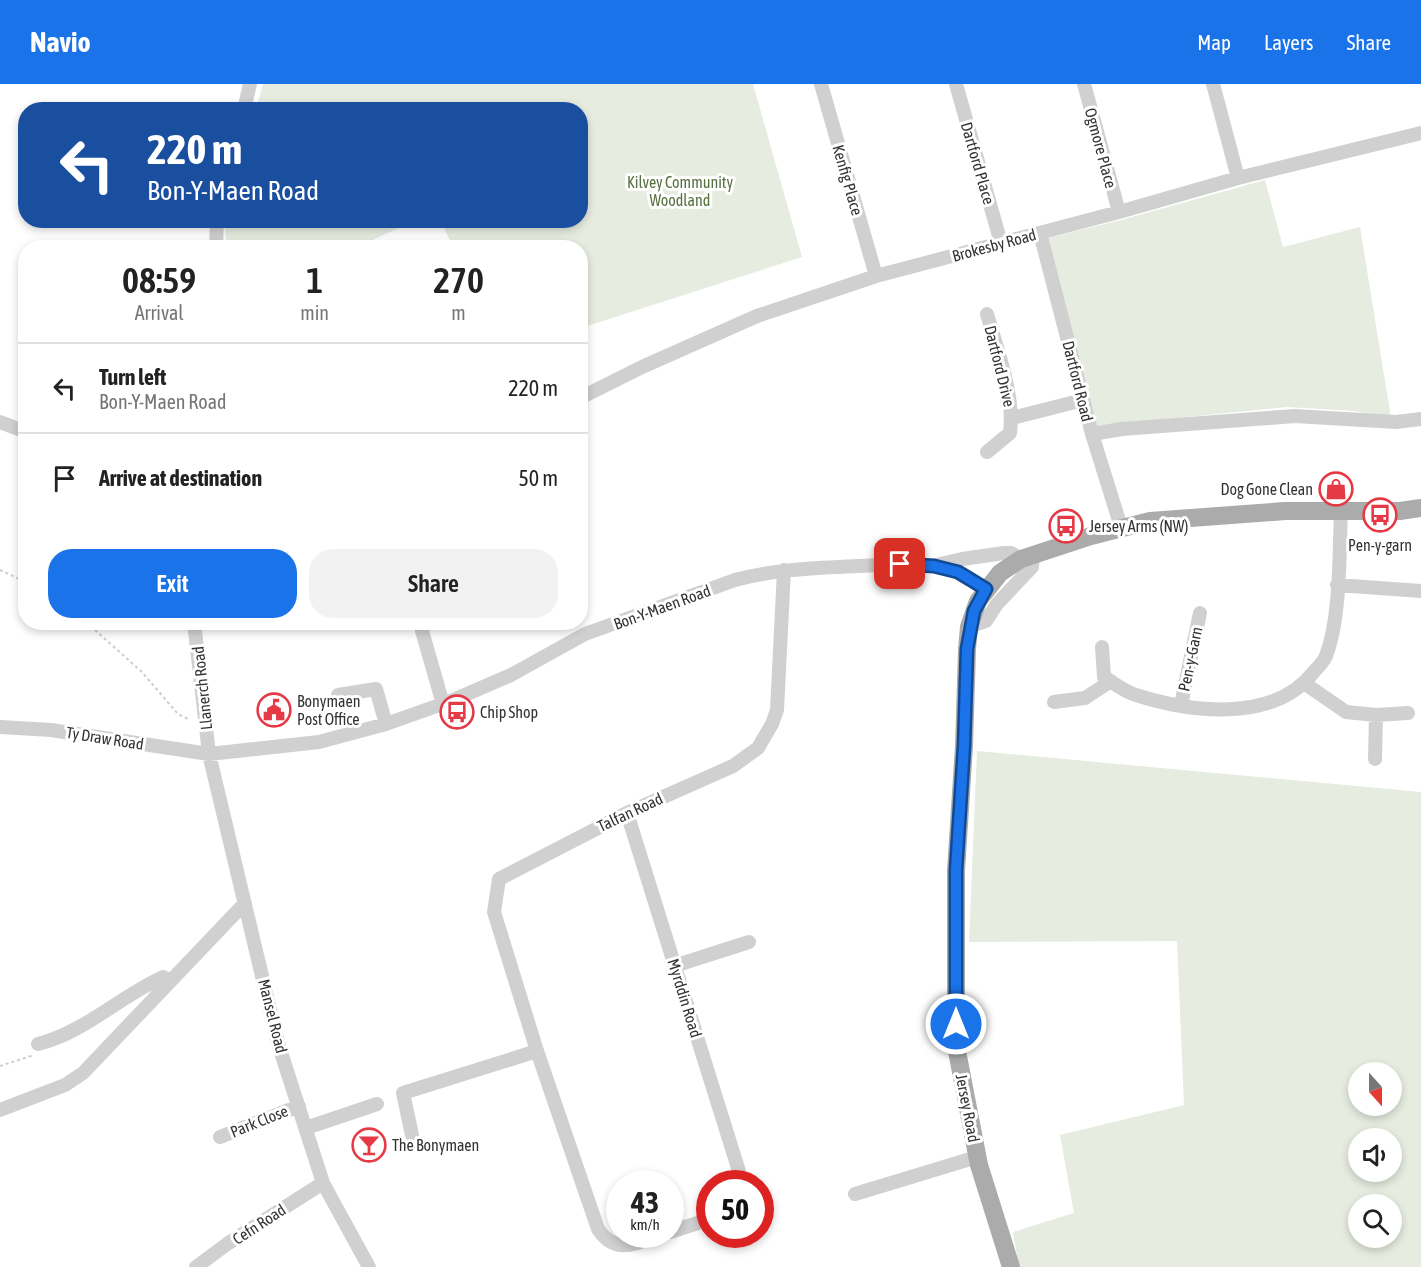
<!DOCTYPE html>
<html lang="en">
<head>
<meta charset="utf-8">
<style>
	:root { --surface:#fff; --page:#f2f2f2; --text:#222; --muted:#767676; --line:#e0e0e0; --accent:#1a73e8 }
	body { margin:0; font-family:"Asap Condensed",sans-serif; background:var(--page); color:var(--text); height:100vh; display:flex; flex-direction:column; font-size:22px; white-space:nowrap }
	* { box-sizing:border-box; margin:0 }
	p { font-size:20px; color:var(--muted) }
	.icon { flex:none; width:33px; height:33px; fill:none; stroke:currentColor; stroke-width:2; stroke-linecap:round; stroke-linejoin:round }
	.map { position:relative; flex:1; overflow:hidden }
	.details { position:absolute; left:18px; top:156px; width:570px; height:390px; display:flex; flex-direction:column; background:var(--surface); border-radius:24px; box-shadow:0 3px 9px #0003 }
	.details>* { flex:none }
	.guide { position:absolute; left:18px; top:18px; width:570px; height:126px; border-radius:24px; box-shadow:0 3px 9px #0003; background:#1a4fa0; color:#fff; overflow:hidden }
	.needle { width:39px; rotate:159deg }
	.fabs { position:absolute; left:1348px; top:978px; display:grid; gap:12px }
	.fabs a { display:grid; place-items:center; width:54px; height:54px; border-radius:50%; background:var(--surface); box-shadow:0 3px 9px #0003; font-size:30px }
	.speed { position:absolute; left:606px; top:1086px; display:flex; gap:12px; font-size:30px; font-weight:700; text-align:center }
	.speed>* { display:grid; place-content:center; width:78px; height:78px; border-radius:50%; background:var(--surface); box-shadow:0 3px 9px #0003; line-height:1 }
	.speed small { font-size:15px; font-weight:400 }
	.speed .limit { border:9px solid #d22; background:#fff; color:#111 }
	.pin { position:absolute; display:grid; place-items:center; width:51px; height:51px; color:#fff; margin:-26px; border-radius:12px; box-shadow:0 3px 9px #0006 }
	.me { position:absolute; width:66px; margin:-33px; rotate:0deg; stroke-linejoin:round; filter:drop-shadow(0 0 4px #0008) }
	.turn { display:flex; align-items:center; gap:21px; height:126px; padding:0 30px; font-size:27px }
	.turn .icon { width:78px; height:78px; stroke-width:2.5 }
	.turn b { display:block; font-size:42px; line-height:51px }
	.eta { display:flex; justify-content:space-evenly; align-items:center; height:102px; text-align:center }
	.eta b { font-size:36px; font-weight:600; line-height:42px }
	.primary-button { display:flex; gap:12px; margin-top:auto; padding:12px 30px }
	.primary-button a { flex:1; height:69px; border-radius:24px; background:var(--accent); color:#fff; font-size:24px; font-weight:600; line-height:69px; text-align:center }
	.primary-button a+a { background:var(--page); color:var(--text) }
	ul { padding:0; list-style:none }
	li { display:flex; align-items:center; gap:18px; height:90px; padding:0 30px; border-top:2px solid var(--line) }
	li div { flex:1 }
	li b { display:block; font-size:22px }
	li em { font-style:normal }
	header { display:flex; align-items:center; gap:36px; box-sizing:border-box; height:84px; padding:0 30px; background:var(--accent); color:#fff }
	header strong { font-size:28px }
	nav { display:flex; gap:33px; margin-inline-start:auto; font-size:21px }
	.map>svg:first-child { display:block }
	.green { fill:#e6ecdf; fill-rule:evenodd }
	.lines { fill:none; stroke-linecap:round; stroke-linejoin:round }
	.path { stroke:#cdcdcd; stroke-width:2; stroke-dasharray:3 3; stroke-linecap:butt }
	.minor { stroke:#d0d0d0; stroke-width:14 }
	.major { stroke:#ababab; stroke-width:18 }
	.route-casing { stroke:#114b97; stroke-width:15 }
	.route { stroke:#1a73e8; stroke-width:10 }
	.labels { text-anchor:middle; stroke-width:6; stroke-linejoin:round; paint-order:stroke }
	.street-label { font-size:16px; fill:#333; stroke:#fff }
	.park-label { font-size:16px; fill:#56703f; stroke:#fff }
	.poi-label { font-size:16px; fill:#333; stroke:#fff; text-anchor:start }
</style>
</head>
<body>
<header>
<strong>Navio</strong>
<nav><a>Map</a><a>Layers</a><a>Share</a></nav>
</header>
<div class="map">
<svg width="1421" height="1183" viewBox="0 0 1421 1183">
	<rect width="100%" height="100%" fill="#fff"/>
	<path class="green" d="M 263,0 L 753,0 L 802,173 L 581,244 L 580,164 L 453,163 L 441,137 L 580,136 L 580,26 L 256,25 Z
		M 1265,96 L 1283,163 L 1360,143 L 1391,334 L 1354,327 L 1287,323 L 1097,342 L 1048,154 L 1121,136 Z
		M 227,137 L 227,136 L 414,137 L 357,163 L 227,164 L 225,147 Z
		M 977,667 L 1421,708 L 1421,1183 L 1019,1183 L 1013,1148 L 1074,1129 L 1060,1051 L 1184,1021 L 1177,857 L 969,858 ZM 1359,988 L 1392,988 L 1392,1022 L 1359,1022 ZM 1359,1054 L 1392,1054 L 1392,1088 L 1359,1088 ZM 1359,1120 L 1392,1120 L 1392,1154 L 1359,1154 Z"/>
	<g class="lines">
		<path class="path" d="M 161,161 L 203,159
			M 0,486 L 26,498
			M 86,538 L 141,587 L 178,630 L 190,636
			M 0,982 L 31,972 L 31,971"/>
		<path class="minor" d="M 821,0 L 876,192
			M 956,0 L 1001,159
			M 1084,0 L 1119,128
			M 1213,0 L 1238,94
			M 244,26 L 250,0
			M 1040,149 L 1092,350 L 1121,443
			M 216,164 L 217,136
			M 580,314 L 642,283 L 757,232 L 876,192 L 1119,128 L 1238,94 L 1421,49
			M 1012,334 L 1083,316
			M 0,338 L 26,348
			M 1092,350 L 1122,345 L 1295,332 L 1396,338 L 1421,335
			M 987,368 L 1010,349 C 1015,312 997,265 987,230
			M 936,481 L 962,475 L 1004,469 L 1011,469 L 1021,475
			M 1337,501 L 1421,507
			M 194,538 L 209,670 L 278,959 L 323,1099 L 369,1183
			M 424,538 L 422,547 L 443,620
			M 969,543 L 986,537 L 997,520 L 1032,483 L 1033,470
			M 1102,563 L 1104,593 C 1114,599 1125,608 1136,611 C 1189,628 1272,639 1312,590 C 1316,585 1323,579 1326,572 C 1341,532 1339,470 1341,427
			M 1304,599 L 1346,628 L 1376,631 L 1408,629
			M 338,611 L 376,605 L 386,640
			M 1054,618 L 1085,614 L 1111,597
			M 1181,621 L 1200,529
			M 0,643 L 51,646 L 209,670 L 319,658 L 386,640 L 451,617 L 511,591 L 585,550 L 735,496 C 776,485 816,484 858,482 C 890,481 924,477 955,487 C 966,490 976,499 986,505
			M 1375,675 L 1376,631
			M 627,729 L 743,1100
			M 674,882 L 749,858
			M 38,960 C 85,948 119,913 163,893 L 170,897
			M 0,1026 L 65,1001 L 83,989 L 245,819
			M 306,1044 L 377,1020
			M 412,1051 L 403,1009 L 537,967
			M 220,1053 L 299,1022
			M 855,1110 L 977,1073
			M 670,1148 L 710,1135
			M 662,1150 C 637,1159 616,1172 598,1145 L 537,967 L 494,828 L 499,795 L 627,729 L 733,682 L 758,664 L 772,640 L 777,626 L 784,486
			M 196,1183 L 227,1160 L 323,1099"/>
		<path class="major" d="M 1011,1183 L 979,1081 L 956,962 L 956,787 L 964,662 L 967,565 L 969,543 L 978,517 L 1000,489 L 1021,475 L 1091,452 L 1150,437 L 1285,427 L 1400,427 L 1421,424"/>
	</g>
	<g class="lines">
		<g class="route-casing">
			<path id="route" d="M 900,480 L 934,482 L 958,488 L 986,505 L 974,527 L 967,565 L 964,662 L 956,786 L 956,940"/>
		</g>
		<use href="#route" class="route"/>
	</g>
	<defs>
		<g id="shop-ring" transform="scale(1.725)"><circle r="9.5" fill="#fff" stroke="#e63946" stroke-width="1.5"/><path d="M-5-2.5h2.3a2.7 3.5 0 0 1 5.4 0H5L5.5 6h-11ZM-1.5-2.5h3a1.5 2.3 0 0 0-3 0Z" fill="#e63946"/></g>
		<g id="bus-ring" transform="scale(1.725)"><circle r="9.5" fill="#fff" stroke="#e63946" stroke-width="1.5"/><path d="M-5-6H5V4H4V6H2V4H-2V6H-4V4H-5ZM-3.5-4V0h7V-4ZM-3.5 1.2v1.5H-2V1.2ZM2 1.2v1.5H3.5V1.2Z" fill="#e63946"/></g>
		<g id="civic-ring" transform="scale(1.725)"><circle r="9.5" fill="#fff" stroke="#e63946" stroke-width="1.5"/><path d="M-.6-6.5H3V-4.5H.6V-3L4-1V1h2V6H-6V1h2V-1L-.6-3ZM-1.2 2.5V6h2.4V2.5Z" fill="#e63946"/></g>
		<g id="bar-ring" transform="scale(1.725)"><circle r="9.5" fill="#fff" stroke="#e63946" stroke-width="1.5"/><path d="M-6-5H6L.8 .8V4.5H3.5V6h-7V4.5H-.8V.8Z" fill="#e63946"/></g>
	</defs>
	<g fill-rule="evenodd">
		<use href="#shop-ring" x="1336" y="405"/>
		<use href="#bus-ring" x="1380" y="431"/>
		<use href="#bus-ring" x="1066" y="442"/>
		<use href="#civic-ring" x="274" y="626"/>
		<use href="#bus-ring" x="457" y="628"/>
		<use href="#bar-ring" x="369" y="1061"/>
	</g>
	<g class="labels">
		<g class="street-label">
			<text transform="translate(1101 64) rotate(75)" y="6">Ogmore Place</text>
			<text transform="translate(978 79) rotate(74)" y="6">Dartford Place</text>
			<text transform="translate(848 96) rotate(74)" y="6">Kenfig Place</text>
			<text transform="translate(994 161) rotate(-15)" y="6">Brokesby Road</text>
			<text transform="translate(1000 282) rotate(76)" y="6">Dartford Drive</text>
			<text transform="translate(1078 297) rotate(76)" y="6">Dartford Road</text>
			<text transform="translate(662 523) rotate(-20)" y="6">Bon-Y-Maen Road</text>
			<text transform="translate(1190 575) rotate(-78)" y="6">Pen-y-Garn</text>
			<text transform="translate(202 604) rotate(-96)" y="6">Llanerch Road</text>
			<text transform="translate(105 654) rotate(9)" y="6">Ty Draw Road</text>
			<text transform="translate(630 728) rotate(-25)" y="6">Talfan Road</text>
			<text transform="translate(685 914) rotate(73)" y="6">Myrddin Road</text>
			<text transform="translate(273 932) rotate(76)" y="6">Mansel Road</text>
			<text transform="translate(968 1024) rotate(79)" y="6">Jersey Road</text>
			<text transform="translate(259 1037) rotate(-22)" y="6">Park Close</text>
			<text transform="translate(259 1140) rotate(-33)" y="6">Cefn Road</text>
		</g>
		<g class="park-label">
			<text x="680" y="104">Kilvey Community<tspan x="680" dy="18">Woodland</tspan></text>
		</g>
		<g class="poi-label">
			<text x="1313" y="411" text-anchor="end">Dog Gone Clean</text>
			<text x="1089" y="448">Jersey Arms (NW)</text>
			<text x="1380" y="467" text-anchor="middle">Pen-y-garn</text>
			<text x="297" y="623">Bonymaen<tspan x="297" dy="18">Post Office</tspan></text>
			<text x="480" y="634">Chip Shop</text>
			<text x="392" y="1067">The Bonymaen</text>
		</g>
	</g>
</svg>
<div class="fabs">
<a><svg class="needle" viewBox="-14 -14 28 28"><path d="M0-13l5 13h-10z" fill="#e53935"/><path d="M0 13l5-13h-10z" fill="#767676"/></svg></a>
<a><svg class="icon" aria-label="sound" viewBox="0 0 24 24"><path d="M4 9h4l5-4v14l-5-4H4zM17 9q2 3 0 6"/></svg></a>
<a><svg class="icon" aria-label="search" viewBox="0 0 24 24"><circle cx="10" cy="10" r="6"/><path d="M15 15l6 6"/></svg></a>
</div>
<div class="speed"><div>43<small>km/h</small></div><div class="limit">50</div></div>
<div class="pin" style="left:900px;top:480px;background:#d93025"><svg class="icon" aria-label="arrive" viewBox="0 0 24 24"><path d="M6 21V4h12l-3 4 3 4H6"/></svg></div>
<svg class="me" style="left:956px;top:940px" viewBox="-20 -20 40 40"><circle r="17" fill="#1a73e8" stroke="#fff" stroke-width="3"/><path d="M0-11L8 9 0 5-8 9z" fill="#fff"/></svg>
<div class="guide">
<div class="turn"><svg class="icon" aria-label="left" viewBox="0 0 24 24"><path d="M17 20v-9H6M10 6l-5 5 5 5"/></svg><div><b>220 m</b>Bon-Y-Maen Road</div></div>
</div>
<section class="details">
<div class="eta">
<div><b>08:59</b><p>Arrival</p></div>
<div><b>1</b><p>min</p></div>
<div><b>270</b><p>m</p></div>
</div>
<ul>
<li><svg class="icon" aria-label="left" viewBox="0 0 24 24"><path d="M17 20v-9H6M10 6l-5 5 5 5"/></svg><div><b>Turn left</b><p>Bon-Y-Maen Road</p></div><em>220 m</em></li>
<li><svg class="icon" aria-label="arrive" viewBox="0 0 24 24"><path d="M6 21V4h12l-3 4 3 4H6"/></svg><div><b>Arrive at destination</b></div><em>50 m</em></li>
</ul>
<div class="primary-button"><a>Exit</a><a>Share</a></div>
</section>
</div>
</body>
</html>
